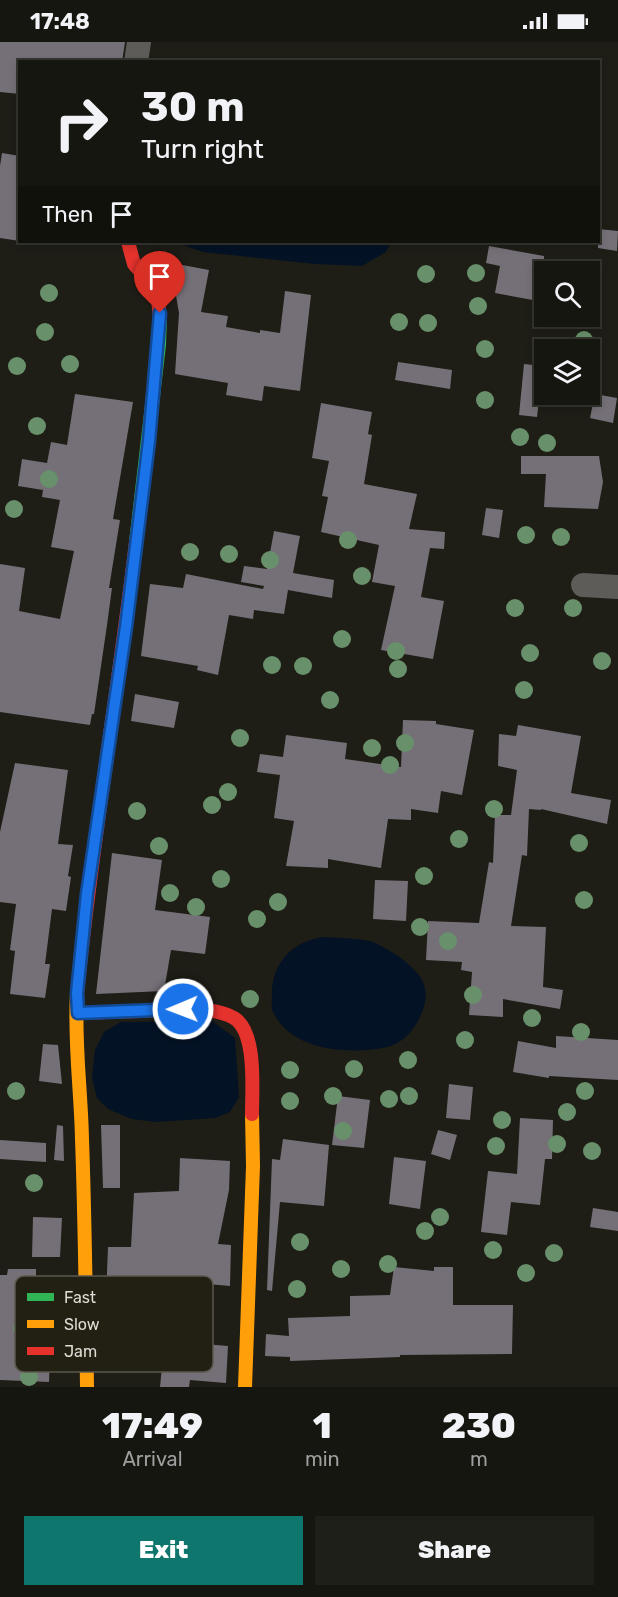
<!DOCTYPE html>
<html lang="en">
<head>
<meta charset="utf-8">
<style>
	:root { --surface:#161610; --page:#1f1f19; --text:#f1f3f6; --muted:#9e9f9f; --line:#353530; --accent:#0f766e }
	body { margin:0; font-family:Rubik,sans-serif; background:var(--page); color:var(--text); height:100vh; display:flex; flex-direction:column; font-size:22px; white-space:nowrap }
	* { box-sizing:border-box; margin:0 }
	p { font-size:20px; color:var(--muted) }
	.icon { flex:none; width:33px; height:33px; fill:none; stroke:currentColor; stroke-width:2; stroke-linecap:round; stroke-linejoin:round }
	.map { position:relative; height:1345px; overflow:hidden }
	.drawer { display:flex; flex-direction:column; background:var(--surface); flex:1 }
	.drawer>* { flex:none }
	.guide { position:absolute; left:18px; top:18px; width:582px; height:183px; border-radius:0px; box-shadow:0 3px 9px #0003,0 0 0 2px var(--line); background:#161610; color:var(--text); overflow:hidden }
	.buttons { position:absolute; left:534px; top:219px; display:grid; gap:12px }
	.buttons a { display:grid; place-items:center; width:66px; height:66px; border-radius:0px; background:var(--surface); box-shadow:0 3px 9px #0003,0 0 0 2px var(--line); font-size:30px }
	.pin { position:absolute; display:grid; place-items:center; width:51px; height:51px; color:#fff; margin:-62px -26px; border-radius:50% 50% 50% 0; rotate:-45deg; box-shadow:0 0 6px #0007 }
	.pin .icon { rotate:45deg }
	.me { position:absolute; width:66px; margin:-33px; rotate:269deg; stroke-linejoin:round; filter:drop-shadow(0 0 4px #0008) }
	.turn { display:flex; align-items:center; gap:21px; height:126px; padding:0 24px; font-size:27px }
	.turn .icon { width:78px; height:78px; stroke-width:2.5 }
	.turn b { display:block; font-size:42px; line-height:51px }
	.then { display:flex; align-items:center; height:57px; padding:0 24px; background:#0003; gap:12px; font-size:22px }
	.eta { display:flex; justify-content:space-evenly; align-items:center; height:102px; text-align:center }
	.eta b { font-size:36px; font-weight:800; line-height:42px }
	.action { display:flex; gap:12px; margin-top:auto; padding:12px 24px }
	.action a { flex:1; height:69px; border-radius:0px; background:var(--accent); color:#fff; font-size:24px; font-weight:800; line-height:69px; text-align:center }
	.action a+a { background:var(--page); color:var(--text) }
	.status { display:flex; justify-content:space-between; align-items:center; height:42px; padding:0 30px; background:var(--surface); direction:ltr }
	.status svg { height:16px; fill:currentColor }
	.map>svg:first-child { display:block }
	.water { fill:#031225 }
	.building { fill:#757077 }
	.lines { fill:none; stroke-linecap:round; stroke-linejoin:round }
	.street { stroke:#5d5c59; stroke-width:24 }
	.fast { stroke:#30b455; stroke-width:14 }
	.slow { stroke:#ff9f0a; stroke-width:14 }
	.jam { stroke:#e5322d; stroke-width:14 }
	.tree { fill:#68906a }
	.route-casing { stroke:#114b97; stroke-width:15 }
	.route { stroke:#1a73e8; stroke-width:10 }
	.key { fill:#221f13; stroke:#5b584e; stroke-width:1.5 }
	.key-label { font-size:16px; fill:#dfddd6 }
</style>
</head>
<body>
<div class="status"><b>17:48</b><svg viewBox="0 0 49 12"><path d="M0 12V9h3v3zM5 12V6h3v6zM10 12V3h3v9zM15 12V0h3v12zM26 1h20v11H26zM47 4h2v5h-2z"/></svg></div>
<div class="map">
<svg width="618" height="1345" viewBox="0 0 618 1345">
	<rect width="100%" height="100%" fill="#1e1d16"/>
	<path class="water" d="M 175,200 L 391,200 L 386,210 L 362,224 L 315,222 L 203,210 Z
		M 325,895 C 340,896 355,896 370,899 C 379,902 390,909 398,914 C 424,933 434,948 418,979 C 411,992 398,1004 383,1006 C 347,1012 292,1009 273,970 C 271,966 272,957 272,952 C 272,920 294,898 325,895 Z
		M 212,979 L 235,996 L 239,1055 L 230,1070 L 215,1076 L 156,1080 L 132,1077 L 108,1067 L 97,1056 L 92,1036 L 95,1008 L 104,990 L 121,980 Z"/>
	<path class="building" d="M 0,0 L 125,0 L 122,20 L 20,20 L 20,52 L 0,50 Z
		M 2,111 L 20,114 L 20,199 L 0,196 L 0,124 Z
		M 598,187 L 618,189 L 617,209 L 598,206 Z
		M 489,204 L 544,214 L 544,260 L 495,251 L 500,224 L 486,221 Z
		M 177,222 L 209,228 L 201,270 L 228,274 L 226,285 L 260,291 L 260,288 L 280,291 L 285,249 L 311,253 L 300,349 L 264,344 L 262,359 L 226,353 L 228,341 L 175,332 L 179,271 L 174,242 Z
		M 398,320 L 452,328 L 450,347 L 395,338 Z
		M 524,322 L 543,324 L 537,375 L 519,373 Z
		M 75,352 L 133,360 L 113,477 L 120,478 L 109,546 L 112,546 L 107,583 L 94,672 L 92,672 L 90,683 L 0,670 L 0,522 L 25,526 L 19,569 L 60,577 L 74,509 L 51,505 L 60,458 L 42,455 L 43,448 L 18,444 L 22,417 L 47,421 L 51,400 L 67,403 Z
		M 595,352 L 617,356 L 613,381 L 590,376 Z
		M 321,361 L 372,370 L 368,392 L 372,393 L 364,442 L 417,452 L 409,487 L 445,490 L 444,507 L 430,506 L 421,555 L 444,559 L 433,617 L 381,608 L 395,544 L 372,540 L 379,503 L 321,490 L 328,455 L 322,454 L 329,419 L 312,416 Z
		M 521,414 L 599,414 L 603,440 L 598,467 L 544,465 L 546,432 L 521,432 Z
		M 486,466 L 503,468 L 499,496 L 482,493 Z
		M 274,489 L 300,494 L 293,531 L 334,538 L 332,556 L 288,548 L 284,572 L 254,568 L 253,577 L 229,573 L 218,633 L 197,628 L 198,624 L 141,614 L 150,542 L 183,546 L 186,532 L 263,547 L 264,544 L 241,540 L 244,524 L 267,527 Z
		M 135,652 L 179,660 L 174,686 L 131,679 Z
		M 403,678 L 436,679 L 436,682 L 474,688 L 462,753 L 441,749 L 438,771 L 411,767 L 411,778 L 388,777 L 381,826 L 328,817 L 328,826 L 286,824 L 294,779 L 274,776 L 280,733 L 257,730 L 260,712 L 283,715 L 286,693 L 347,701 L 345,717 L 401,725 Z
		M 518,683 L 581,694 L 571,751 L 611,758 L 607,782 L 541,767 L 541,768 L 529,767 L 527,814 L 522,813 L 511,884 L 546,885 L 543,945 L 563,948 L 560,967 L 503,957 L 503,975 L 469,973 L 472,930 L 461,928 L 462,920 L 426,918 L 428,879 L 479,881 L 489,820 L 493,821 L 495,773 L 511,773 L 517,728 L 498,724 L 499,692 L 516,694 Z
		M 15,721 L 68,728 L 58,802 L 73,803 L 68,834 L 71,835 L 66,869 L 52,867 L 45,922 L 50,922 L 45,956 L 10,952 L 15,909 L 10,908 L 16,862 L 0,860 L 0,790 Z
		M 112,811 L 162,818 L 155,868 L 210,875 L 205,912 L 171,908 L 164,949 L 96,952 Z
		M 375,838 L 408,839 L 406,879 L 373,877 Z
		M 556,994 L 618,998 L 618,1038 L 549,1034 L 549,1036 L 513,1030 L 518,999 L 556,1006 Z
		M 43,1002 L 58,1003 L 62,1042 L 39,1039 Z
		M 449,1042 L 473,1045 L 470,1078 L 446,1076 Z
		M 338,1054 L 370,1058 L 364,1106 L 332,1103 Z
		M 520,1076 L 553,1078 L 552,1117 L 545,1117 L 540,1163 L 511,1160 L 507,1193 L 481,1190 L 488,1129 L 517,1132 Z
		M 57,1083 L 63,1084 L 64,1119 L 54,1118 Z
		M 101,1083 L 120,1083 L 120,1146 L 103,1146 Z
		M 438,1088 L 457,1093 L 450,1118 L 431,1112 Z
		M 283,1097 L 329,1103 L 324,1164 L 280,1160 L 272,1249 L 267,1248 L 272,1117 L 280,1118 Z
		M 0,1098 L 46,1101 L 46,1120 L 0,1117 Z
		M 394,1115 L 426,1119 L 420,1167 L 389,1162 Z
		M 180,1116 L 230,1119 L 229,1148 L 218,1202 L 231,1203 L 230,1244 L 207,1242 L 207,1247 L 150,1242 L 149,1264 L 123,1261 L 121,1281 L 105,1280 L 108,1205 L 131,1205 L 134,1151 L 179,1149 Z
		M 593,1166 L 618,1170 L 618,1189 L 590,1185 Z
		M 33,1175 L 62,1176 L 60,1215 L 32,1215 Z
		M 394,1225 L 434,1229 L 434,1225 L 453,1225 L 453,1263 L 513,1263 L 512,1312 L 400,1313 L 400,1315 L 290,1319 L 290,1315 L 265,1314 L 266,1292 L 289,1294 L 288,1276 L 350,1274 L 350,1254 L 390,1253 Z
		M 8,1227 L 36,1227 L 36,1250 L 67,1252 L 67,1289 L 51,1287 L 49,1340 L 0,1338 L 0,1233 L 7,1233 Z
		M 204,1302 L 228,1304 L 226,1341 L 190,1338 L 189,1345 L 160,1345 L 164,1304 L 204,1308 Z"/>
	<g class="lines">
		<path class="street" d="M 136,20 L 139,0
			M 583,543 L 618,545"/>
		<path class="fast" d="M 136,500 L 159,303 L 160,275"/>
		<path class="slow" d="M 77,951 C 74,1000 81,1048 82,1097 C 85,1180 86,1262 87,1345
			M 245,1345 L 253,1124 L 252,1072"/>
		<path class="jam" d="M 128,200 L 134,222 L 157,248 L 160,275
			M 77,951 C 92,800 118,651 136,500
			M 78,971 L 202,967 C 213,969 224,970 234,976 C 257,990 252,1047 252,1072"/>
	</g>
	<g class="tree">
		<circle cx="476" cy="231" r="9"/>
		<circle cx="426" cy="232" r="9"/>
		<circle cx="49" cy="251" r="9"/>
		<circle cx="478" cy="264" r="9"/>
		<circle cx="399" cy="280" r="9"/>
		<circle cx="428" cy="281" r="9"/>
		<circle cx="45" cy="290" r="9"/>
		<circle cx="584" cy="298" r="9"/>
		<circle cx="485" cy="307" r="9"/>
		<circle cx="70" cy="322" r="9"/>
		<circle cx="17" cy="324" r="9"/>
		<circle cx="485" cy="358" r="9"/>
		<circle cx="37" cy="384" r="9"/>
		<circle cx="520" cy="395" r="9"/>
		<circle cx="547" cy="401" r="9"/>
		<circle cx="49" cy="437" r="9"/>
		<circle cx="14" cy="467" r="9"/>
		<circle cx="526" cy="493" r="9"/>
		<circle cx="561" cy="495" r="9"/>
		<circle cx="348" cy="498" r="9"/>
		<circle cx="190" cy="510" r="9"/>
		<circle cx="229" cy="512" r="9"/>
		<circle cx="270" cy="518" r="9"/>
		<circle cx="362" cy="534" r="9"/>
		<circle cx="515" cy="566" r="9"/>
		<circle cx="573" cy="566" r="9"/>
		<circle cx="342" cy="597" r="9"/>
		<circle cx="396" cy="609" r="9"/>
		<circle cx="530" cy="611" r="9"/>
		<circle cx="602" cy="619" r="9"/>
		<circle cx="272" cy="623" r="9"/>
		<circle cx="303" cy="624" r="9"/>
		<circle cx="398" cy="627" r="9"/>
		<circle cx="524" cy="648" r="9"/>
		<circle cx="330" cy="658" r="9"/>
		<circle cx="240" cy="696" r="9"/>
		<circle cx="405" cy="701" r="9"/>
		<circle cx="372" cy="706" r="9"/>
		<circle cx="390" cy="723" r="9"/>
		<circle cx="228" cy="750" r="9"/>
		<circle cx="212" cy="763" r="9"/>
		<circle cx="494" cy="767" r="9"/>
		<circle cx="137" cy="769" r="9"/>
		<circle cx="459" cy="797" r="9"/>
		<circle cx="579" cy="801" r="9"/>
		<circle cx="159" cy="804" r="9"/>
		<circle cx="424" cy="834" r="9"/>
		<circle cx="221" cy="837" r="9"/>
		<circle cx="170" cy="851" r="9"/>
		<circle cx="584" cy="858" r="9"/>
		<circle cx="278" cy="860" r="9"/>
		<circle cx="196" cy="865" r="9"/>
		<circle cx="257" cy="877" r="9"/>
		<circle cx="420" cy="885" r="9"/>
		<circle cx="448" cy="899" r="9"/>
		<circle cx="473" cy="953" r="9"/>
		<circle cx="250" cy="957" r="9"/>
		<circle cx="532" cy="976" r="9"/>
		<circle cx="581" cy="990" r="9"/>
		<circle cx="465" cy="998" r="9"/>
		<circle cx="408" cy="1018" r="9"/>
		<circle cx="354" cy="1027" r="9"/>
		<circle cx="290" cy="1028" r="9"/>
		<circle cx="16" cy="1049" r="9"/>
		<circle cx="585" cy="1049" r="9"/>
		<circle cx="333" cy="1054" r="9"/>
		<circle cx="409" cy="1054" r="9"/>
		<circle cx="389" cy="1057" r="9"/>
		<circle cx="290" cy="1059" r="9"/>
		<circle cx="567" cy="1070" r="9"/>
		<circle cx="502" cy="1078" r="9"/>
		<circle cx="343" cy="1089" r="9"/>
		<circle cx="557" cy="1102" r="9"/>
		<circle cx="496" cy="1104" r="9"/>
		<circle cx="592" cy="1109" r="9"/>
		<circle cx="34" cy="1141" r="9"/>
		<circle cx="440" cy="1175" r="9"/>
		<circle cx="425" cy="1189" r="9"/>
		<circle cx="300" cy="1200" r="9"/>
		<circle cx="493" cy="1208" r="9"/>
		<circle cx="554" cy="1211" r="9"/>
		<circle cx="388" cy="1222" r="9"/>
		<circle cx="341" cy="1227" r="9"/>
		<circle cx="526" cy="1231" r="9"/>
		<circle cx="297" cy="1247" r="9"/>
		<circle cx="22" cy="1287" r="9"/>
		<circle cx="29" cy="1335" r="9"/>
	</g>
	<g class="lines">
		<g class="route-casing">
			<path id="route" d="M 160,271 L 149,399 L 126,585 L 87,852 L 77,951 L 78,971 L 183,967"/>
		</g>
		<use href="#route" class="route"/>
	</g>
	<rect x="15" y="1234" width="198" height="96" rx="9" class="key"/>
	<rect x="27" y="1251" width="27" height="8" fill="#30b455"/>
	<rect x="27" y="1278" width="27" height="8" fill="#ff9f0a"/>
	<rect x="27" y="1305" width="27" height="8" fill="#e5322d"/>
	<g class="key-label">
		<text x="64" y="1261">Fast</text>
		<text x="64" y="1288">Slow</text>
		<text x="64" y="1315">Jam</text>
	</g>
</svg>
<div class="buttons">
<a><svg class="icon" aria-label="search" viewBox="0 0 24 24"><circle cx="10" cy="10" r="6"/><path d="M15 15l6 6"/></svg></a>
<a><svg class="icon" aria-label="layers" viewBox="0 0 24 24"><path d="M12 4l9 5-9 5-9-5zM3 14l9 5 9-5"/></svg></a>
</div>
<div class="pin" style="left:160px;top:271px;background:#d93025"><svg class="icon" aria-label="arrive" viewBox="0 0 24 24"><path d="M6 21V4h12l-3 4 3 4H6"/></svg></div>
<svg class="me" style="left:183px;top:967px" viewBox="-20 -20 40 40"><circle r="17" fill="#1a73e8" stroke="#fff" stroke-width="3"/><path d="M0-11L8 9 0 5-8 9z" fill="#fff"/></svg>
<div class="guide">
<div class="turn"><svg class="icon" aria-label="right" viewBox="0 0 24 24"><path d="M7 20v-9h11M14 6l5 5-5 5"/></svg><div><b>30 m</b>Turn right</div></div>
<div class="then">Then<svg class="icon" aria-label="arrive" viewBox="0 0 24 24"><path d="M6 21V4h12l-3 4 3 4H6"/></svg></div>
</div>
</div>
<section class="drawer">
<div class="eta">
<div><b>17:49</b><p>Arrival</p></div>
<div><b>1</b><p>min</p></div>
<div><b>230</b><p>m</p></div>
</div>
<div class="action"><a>Exit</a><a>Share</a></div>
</section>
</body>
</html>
